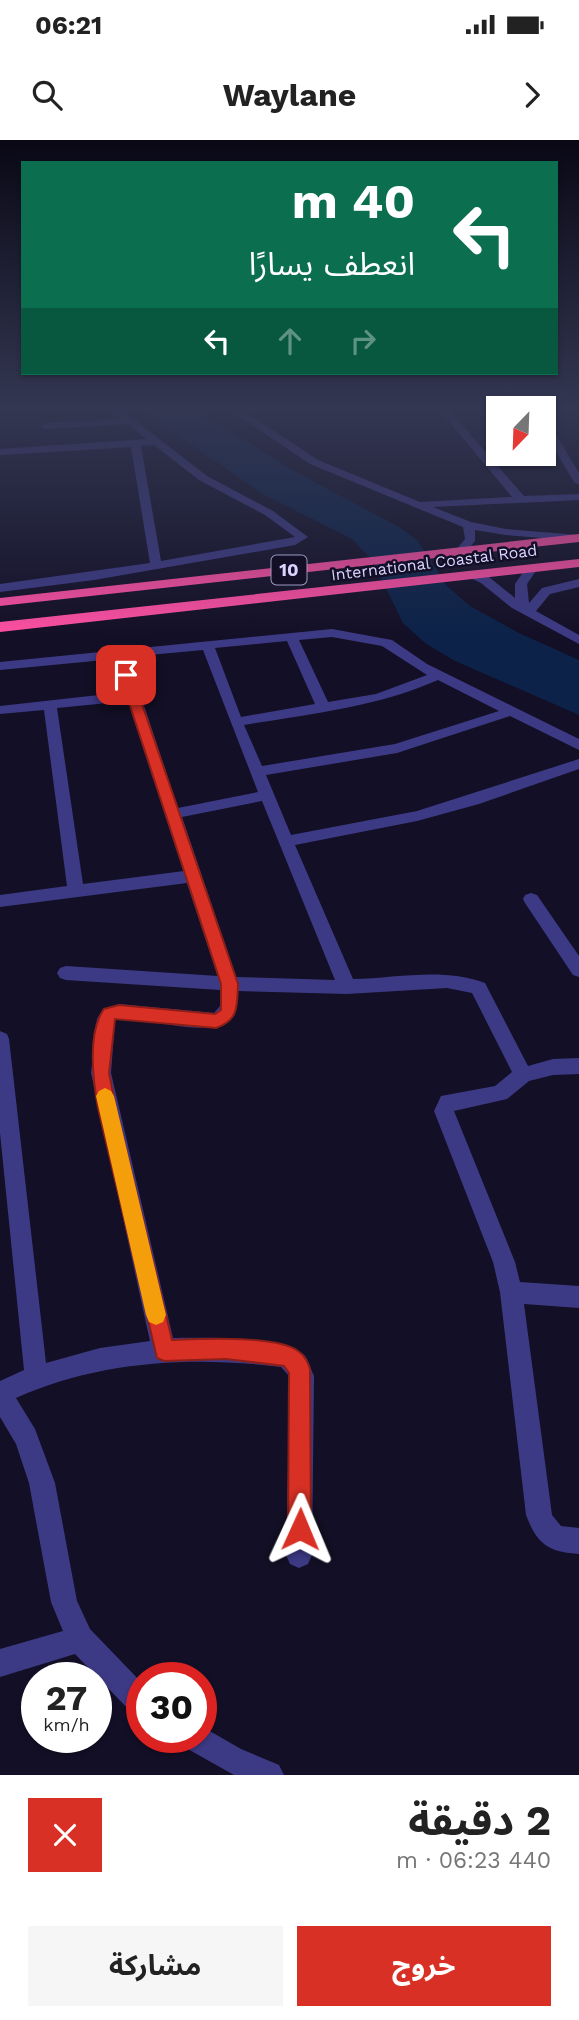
<!DOCTYPE html>
<html lang="ar">
<head>
<meta charset="utf-8">
<style>
	:root { --surface:#fff; --page:#f6f6f6; --text:#222; --muted:#767676; --accent:#d93025 }
	body { margin:0; font-family:"Work Sans","Noto Sans Arabic",sans-serif; background:var(--page); color:var(--text); direction:rtl; height:100vh; display:flex; flex-direction:column; font-size:26px; white-space:nowrap }
	* { box-sizing:border-box; margin:0 }
	p { font-size:23px; color:var(--muted) }
	.icon { flex:none; width:38px; height:38px; fill:none; stroke:currentColor; stroke-width:2; stroke-linecap:round; stroke-linejoin:round }
	.map { position:relative; height:1635px; overflow:hidden; direction:ltr }
	.panel { display:flex; flex-direction:column; background:var(--surface); flex:1 }
	.panel>* { flex:none }
	.banner { position:absolute; left:21px; top:21px; width:537px; height:214px; border-radius:0px; box-shadow:0 2px 5px #0004; direction:rtl; background:#0b6e4f; color:#fff; overflow:hidden }
	.needle { width:46px; rotate:203deg }
	.buttons { position:absolute; left:486px; top:256px; display:grid; gap:14px }
	.buttons a { display:grid; place-items:center; width:70px; height:70px; border-radius:0px; background:var(--surface); box-shadow:0 2px 5px #0004; font-size:35px }
	.speed { position:absolute; left:21px; top:1522px; display:flex; gap:14px; font-size:35px; font-weight:700; text-align:center }
	.speed>* { display:grid; place-content:center; width:91px; height:91px; border-radius:50%; background:var(--surface); box-shadow:0 2px 5px #0004; line-height:1 }
	.speed small { font-size:18px; font-weight:400 }
	.speed .limit { border:10px solid #d22; background:#fff; color:#111 }
	.pin { position:absolute; display:grid; place-items:center; width:60px; height:60px; color:#fff; margin:-30px; border-radius:14px; box-shadow:0 4px 10px #0006 }
	.me { position:absolute; width:77px; margin:-38px; rotate:1deg; stroke-linejoin:round; filter:drop-shadow(0 0 5px #0008) }
	.turn { display:flex; align-items:center; gap:24px; height:147px; padding:0 28px; font-size:32px }
	.turn .icon { width:91px; height:91px; stroke-width:2.5 }
	.turn b { display:block; font-size:49px; line-height:60px }
	.lanes { display:flex; align-items:center; height:66px; padding:0 28px; background:#0003; justify-content:center; gap:35px; direction:ltr }
	.lanes .off { opacity:.35 }
	.round { display:grid; place-items:center; flex:none; width:74px; height:74px; border-radius:0px; background:var(--page) }
	.overview { display:flex; align-items:center; justify-content:space-between; height:119px; padding:0 28px }
	h1 { font-size:42px; font-weight:700; line-height:52px }
	.button { display:flex; gap:14px; margin-top:auto; padding:14px 28px }
	.button a { flex:1; height:80px; border-radius:0px; background:var(--accent); color:#fff; font-size:28px; font-weight:700; line-height:80px; text-align:center }
	.button a+a { background:var(--page); color:var(--text) }
	.status { display:flex; justify-content:space-between; align-items:center; height:49px; padding:0 35px; background:var(--surface); direction:ltr }
	.status svg { height:19px; fill:currentColor }
	header { display:flex; justify-content:space-between; align-items:center; height:91px; padding:0 28px; background:var(--surface); font-size:32px; font-weight:700 }
	.map>svg:first-child { display:block }
	.water { fill:#0c2248 }
	.lines { fill:none; stroke-linecap:round; stroke-linejoin:round }
	.minor { fill:#3d3a85; fill-rule:evenodd }
	.highway { fill:#ff4fa3; fill-rule:evenodd }
	.route { fill:#d93025; stroke:#8d1f18; stroke-width:2 }
	.slow { fill:#f59e0b }
	.labels { text-anchor:middle; stroke-width:5; stroke-linejoin:round; paint-order:stroke }
	.far-street-label { font-size:16px; fill:#d9d4ff; stroke:#130f26 }
	.shield { fill:#130f26; stroke:#9e99be; stroke-width:2 }
	.shield-label { font-size:18px; font-weight:bold; fill:#d9d4ff }
</style>
</head>
<body>
<div class="status"><b>06:21</b><svg viewBox="0 0 49 12"><path d="M0 12V9h3v3zM5 12V6h3v6zM10 12V3h3v9zM15 12V0h3v12zM26 1h20v11H26zM47 4h2v5h-2z"/></svg></div>
<header><svg class="icon" aria-label="forward" viewBox="0 0 24 24"><path d="M9 5l7 7-7 7"/></svg>Waylane<svg class="icon" aria-label="search" viewBox="0 0 24 24"><circle cx="10" cy="10" r="6"/><path d="M15 15l6 6"/></svg></header>
<div class="map">
<svg width="579" height="1635" viewBox="0 0 579 1635">
	<rect width="100%" height="100%" fill="#130f26"/>
	<path class="water" d="M 139,268 L 194,268 L 294,331 L 399,387 L 417,400 L 447,446 L 470,466 L 519,493 L 579,520 L 579,575 L 453,520 L 425,503 L 403,483 L 372,420 L 352,399 L 261,353 Z"/>
	<g class="lines">
		<path class="minor" d="M 108,268 L 119,268 L 207,336 L 273,371 L 308,397 L 295,405 L 94,440 L 0,452 L 0,444 L 150,423 L 131,307 L 0,315 L 0,309 L 147,299 L 128,284 L 45,289 L 40,286 L 45,283 L 121,279 ZM 154,305 L 199,340 L 265,375 L 295,397 L 161,421 L 141,306 Z
			M 227,268 L 239,268 L 318,320 L 420,362 L 512,357 L 441,272 L 449,270 L 524,356 L 579,354 L 579,360 L 433,367 L 471,382 L 506,389 L 578,395 L 579,401 L 506,395 L 475,390 L 475,401 L 465,413 L 457,413 L 455,411 L 465,399 L 463,387 L 310,324 Z
			M 550,290 L 555,293 L 579,333 L 579,345 L 574,342 L 545,293 Z
			M 528,425 L 538,428 L 527,444 L 529,463 L 542,448 L 579,439 L 579,447 L 550,454 L 536,471 L 579,495 L 579,504 L 512,468 L 481,443 L 464,435 L 470,431 L 489,437 L 515,458 L 515,444 Z
			M 332,489 L 392,500 L 427,524 L 579,599 L 579,610 L 510,576 L 397,613 L 266,635 L 291,695 L 417,671 L 579,619 L 579,629 L 479,664 L 417,681 L 295,705 L 353,839 C 397,838 443,827 485,843 L 528,926 L 553,919 L 579,918 L 579,934 L 553,935 L 529,941 L 507,959 L 454,971 L 515,1122 L 520,1142 L 579,1146 L 579,1168 L 524,1164 L 552,1375 L 561,1386 L 579,1388 L 579,1414 C 548,1412 537,1404 526,1375 L 500,1152 L 493,1122 L 434,971 L 441,956 L 495,946 L 512,932 L 472,853 L 447,848 L 347,854 L 238,851 C 241,917 154,873 115,879 L 111,933 L 173,1198 C 200,1198 288,1195 305,1216 C 309,1221 311,1230 314,1236 L 312,1415 L 308,1424 L 299,1428 L 290,1424 L 286,1415 L 290,1237 L 281,1227 C 192,1216 99,1221 16,1258 L 35,1289 L 55,1343 L 77,1461 L 90,1489 L 142,1543 L 142,1577 L 132,1573 L 75,1514 L 0,1537 L 0,1509 L 63,1491 L 51,1462 L 29,1343 L 16,1304 L 0,1277 L 0,1241 L 24,1230 L 0,993 L 0,891 L 7,894 L 9,899 L 46,1223 L 100,1208 L 150,1201 L 91,933 L 97,879 L 103,869 L 119,864 L 214,873 L 220,866 L 220,850 L 66,840 L 60,838 L 57,833 L 60,828 L 66,826 L 218,836 L 187,743 L 0,767 L 0,755 L 67,746 L 44,570 L 0,574 L 0,566 L 126,552 L 115,519 L 0,530 L 0,522 ZM 332,497 L 382,506 L 427,535 L 376,554 L 328,562 L 299,500 ZM 287,501 L 315,564 L 241,577 L 215,508 ZM 203,510 L 258,652 L 178,668 L 128,517 ZM 438,540 L 499,571 L 395,604 L 262,626 L 244,585 C 310,574 377,567 438,540 ZM 128,561 L 184,731 L 83,744 L 57,568 ZM 262,661 L 335,840 L 236,837 L 182,677 Z
			M 531,753 L 537,755 L 579,816 L 579,837 L 573,835 L 525,763 L 523,759 L 525,755 Z
			M 201,1586 L 241,1609 L 279,1625 L 284,1635 L 234,1635 L 186,1608 L 182,1598 L 201,1598 Z"/>
		<path class="highway" d="M 579,394 L 579,402 L 0,466 L 0,458 Z
			M 579,419 L 579,427 L 0,492 L 0,482 Z"/>
	</g>
	<linearGradient id="sky" x2="0" y2="1"><stop stop-color="#0a0815"/><stop offset="0.54" stop-color="#333752"/><stop offset="1" stop-color="#333752" stop-opacity="0"/></linearGradient>
	<rect width="579" height="497" fill="url(#sky)"/>
	<path class="route" d="M 126,531 L 132,535 L 238,844 C 237,866 239,880 216,888 L 115,879 L 109,933 L 116,968 L 172,1200 C 200,1199 276,1195 298,1211 C 304,1215 308,1222 310,1229 L 311,1389 L 308,1397 L 300,1401 L 292,1397 L 288,1389 L 289,1233 L 284,1226 L 226,1219 L 164,1221 L 157,1218 L 98,968 C 93,941 87,892 104,869 L 119,865 L 215,874 L 221,870 L 221,844 L 120,535 Z"/>
	<path class="slow" d="M 105,948 L 111,951 L 114,956 L 166,1175 L 163,1182 L 156,1185 L 149,1182 L 146,1175 L 96,956 L 99,951 Z"/>
	<g class="labels">
		<g class="far-street-label">
			<text transform="translate(434 422) rotate(-7)" y="6">International Coastal Road</text>
		</g>
		<rect class="shield" x="271.5" y="415.5" width="35" height="29" rx="5"/>
		<g class="shield-label">
			<text x="289" y="436">10</text>
		</g>
	</g>
</svg>
<div class="buttons">
<a><svg class="needle" viewBox="-14 -14 28 28"><path d="M0-13l5 13h-10z" fill="#e53935"/><path d="M0 13l5-13h-10z" fill="#767676"/></svg></a>
</div>
<div class="speed"><div>27<small>km/h</small></div><div class="limit">30</div></div>
<div class="pin" style="left:126px;top:535px;background:#d93025"><svg class="icon" aria-label="arrive" viewBox="0 0 24 24"><path d="M6 21V4h12l-3 4 3 4H6"/></svg></div>
<svg class="me" style="left:300px;top:1389px" viewBox="-20 -20 40 40"><path d="M0-17L14 15 0 8-14 15z" fill="#d93025" stroke="#fff" stroke-width="4"/></svg>
<div class="banner">
<div class="turn"><svg class="icon" aria-label="left" viewBox="0 0 24 24"><path d="M17 20v-9H6M10 6l-5 5 5 5"/></svg><div><b>40 m</b>انعطف يسارًا</div></div>
<div class="lanes"><svg class="icon" aria-label="left" viewBox="0 0 24 24"><path d="M17 20v-9H6M10 6l-5 5 5 5"/></svg><svg class="icon off" aria-label="ahead" viewBox="0 0 24 24"><path d="M12 20V5M6 11l6-6 6 6"/></svg><svg class="icon off" aria-label="right" viewBox="0 0 24 24"><path d="M7 20v-9h11M14 6l5 5-5 5"/></svg></div>
</div>
</div>
<section class="panel">
<div class="overview"><div><h1>2 دقيقة</h1><p>440 m · 06:23</p></div><a class="round" style="background:#d93025;color:#fff"><svg class="icon" aria-label="close" viewBox="0 0 24 24"><path d="M6 6l12 12M18 6L6 18"/></svg></a></div>
<div class="button"><a>خروج</a><a>مشاركة</a></div>
</section>
</body>
</html>
